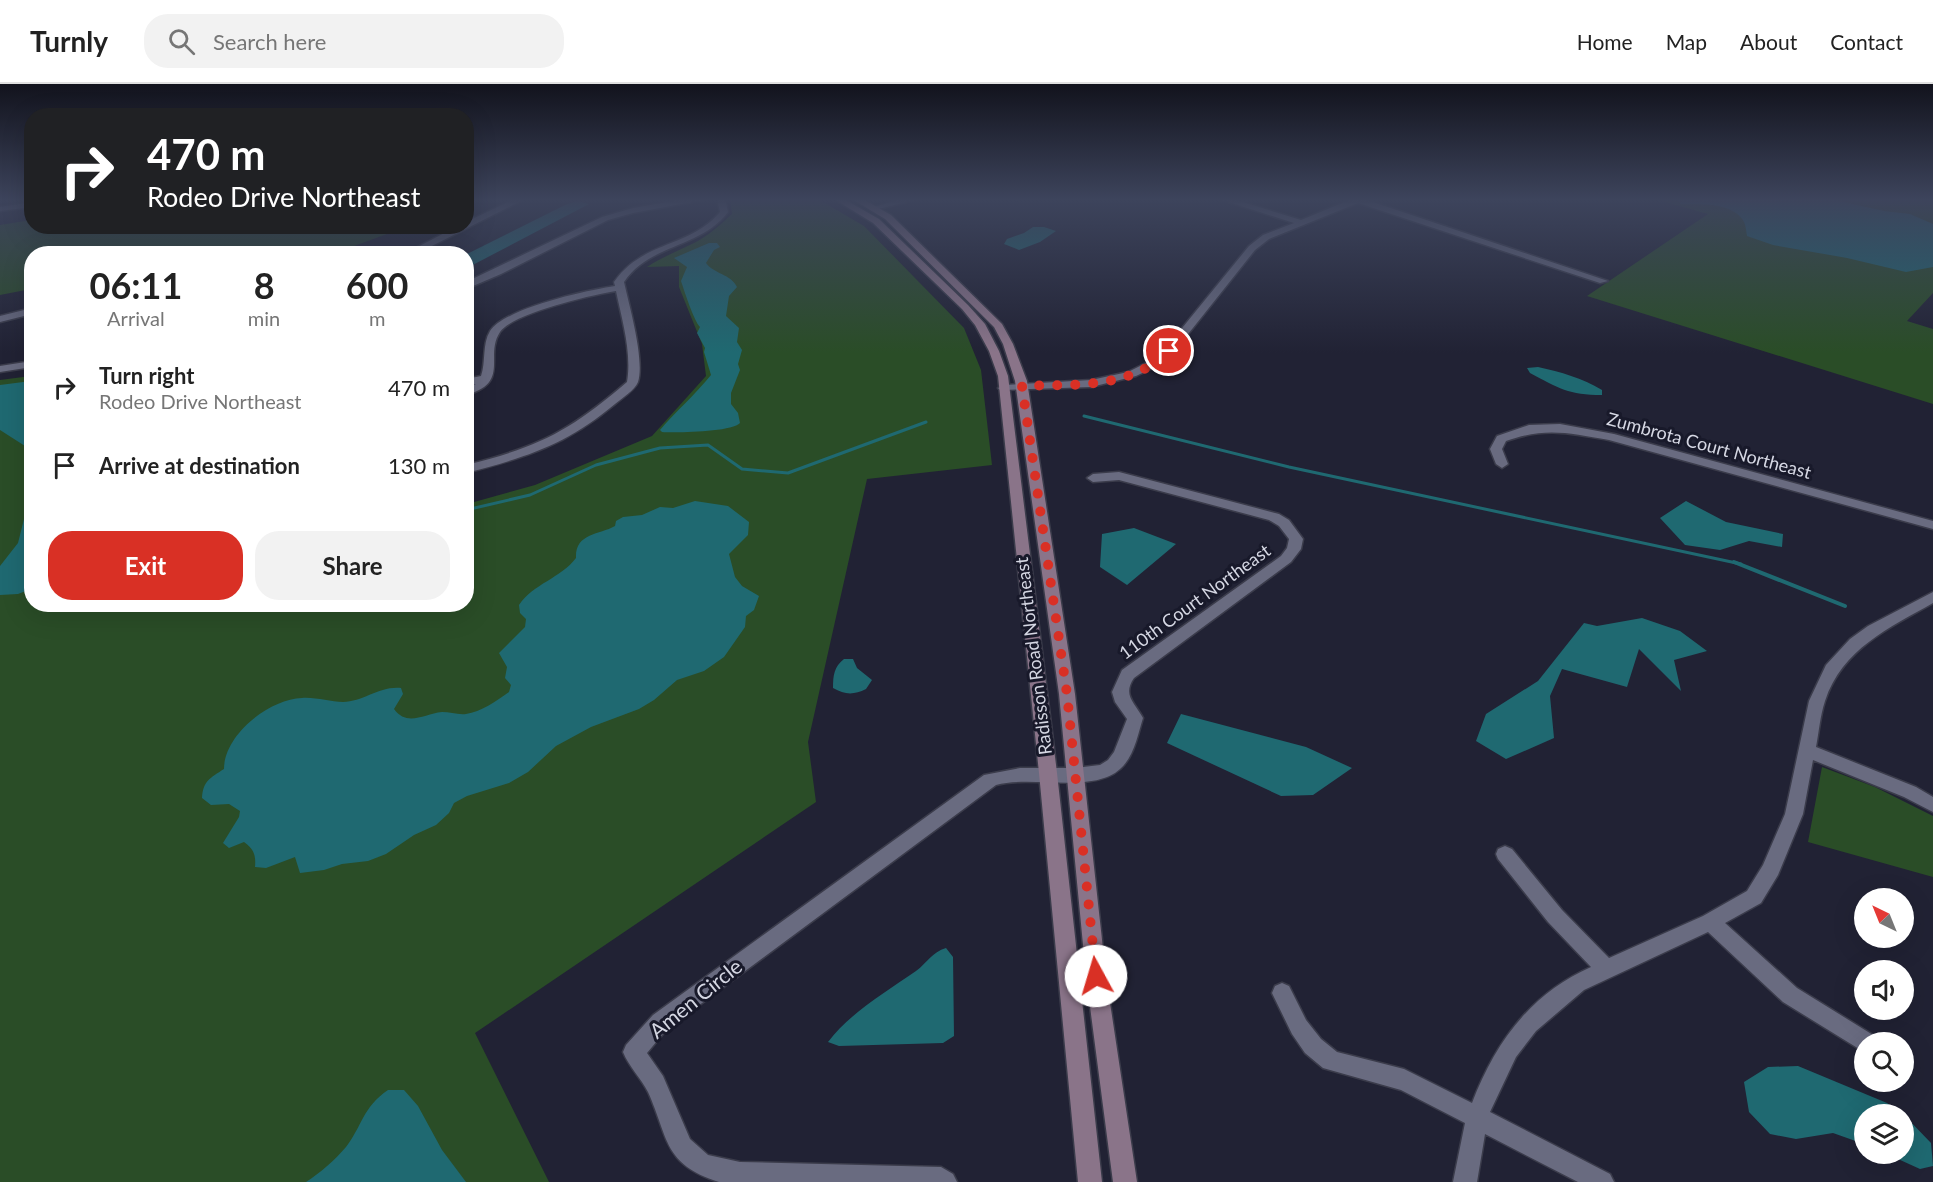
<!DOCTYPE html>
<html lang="en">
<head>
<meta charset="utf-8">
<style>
	:root { --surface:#fff; --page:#f2f2f2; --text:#222; --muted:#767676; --line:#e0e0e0; --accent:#d93025 }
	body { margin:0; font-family:Lato,sans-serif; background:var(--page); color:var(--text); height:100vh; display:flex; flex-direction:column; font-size:22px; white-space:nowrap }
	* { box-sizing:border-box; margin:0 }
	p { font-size:20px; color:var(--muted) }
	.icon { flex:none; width:33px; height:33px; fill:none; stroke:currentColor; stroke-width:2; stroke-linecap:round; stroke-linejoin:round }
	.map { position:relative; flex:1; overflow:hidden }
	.panel { position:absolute; left:24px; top:162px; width:450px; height:366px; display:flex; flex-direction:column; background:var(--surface); border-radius:24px; box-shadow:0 6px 24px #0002 }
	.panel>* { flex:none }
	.guide { position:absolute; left:24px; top:24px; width:450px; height:126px; border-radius:24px; box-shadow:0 6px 24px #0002; background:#202124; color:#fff; overflow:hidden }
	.needle { width:39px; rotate:317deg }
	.tools { position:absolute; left:1854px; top:804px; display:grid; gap:12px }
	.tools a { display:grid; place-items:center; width:60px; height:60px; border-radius:50%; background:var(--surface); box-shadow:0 6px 24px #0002; font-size:30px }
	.pin { position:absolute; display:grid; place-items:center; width:51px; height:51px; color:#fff; margin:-26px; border:3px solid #fff; border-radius:50%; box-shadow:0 2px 6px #0007 }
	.me { position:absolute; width:66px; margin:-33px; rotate:354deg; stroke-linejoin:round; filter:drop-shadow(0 0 4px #0008) }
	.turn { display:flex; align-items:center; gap:21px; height:126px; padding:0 24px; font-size:27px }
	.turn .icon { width:78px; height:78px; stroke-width:2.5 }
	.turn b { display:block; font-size:42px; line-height:51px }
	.eta { display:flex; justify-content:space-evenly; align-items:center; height:102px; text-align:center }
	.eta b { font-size:36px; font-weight:700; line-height:42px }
	.primary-button { display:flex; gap:12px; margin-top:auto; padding:12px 24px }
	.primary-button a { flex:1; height:69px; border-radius:24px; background:var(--accent); color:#fff; font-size:24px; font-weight:700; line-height:69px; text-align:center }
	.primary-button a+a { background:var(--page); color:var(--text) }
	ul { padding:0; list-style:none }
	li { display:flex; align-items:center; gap:18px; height:78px; padding:0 24px }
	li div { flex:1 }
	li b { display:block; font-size:22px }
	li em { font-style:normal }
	header { display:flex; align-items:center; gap:36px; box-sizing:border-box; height:84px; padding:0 30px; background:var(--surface); border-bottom:2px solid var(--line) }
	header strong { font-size:28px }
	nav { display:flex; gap:33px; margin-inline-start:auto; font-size:21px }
	.search { width:420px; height:54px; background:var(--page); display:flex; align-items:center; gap:15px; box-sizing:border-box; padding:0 21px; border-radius:24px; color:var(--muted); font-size:22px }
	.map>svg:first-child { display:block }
	.green { fill:#2a4d27 }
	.water { fill:#1f6971 }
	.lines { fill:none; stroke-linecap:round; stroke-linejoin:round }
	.stream-far1 { stroke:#1f6971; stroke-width:3 }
	.stream { stroke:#1f6971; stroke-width:4 }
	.street-casing { stroke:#3b3c4b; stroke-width:3 }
	.secondary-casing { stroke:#3b3c4b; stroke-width:3 }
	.street { fill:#696b80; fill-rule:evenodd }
	.secondary { fill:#8a7489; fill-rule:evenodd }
	.route { stroke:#d93025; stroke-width:10; stroke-dasharray:0 18 }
	.labels { text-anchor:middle; stroke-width:6; stroke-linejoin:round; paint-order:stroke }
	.street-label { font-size:18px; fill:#d5d7e3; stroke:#18192a }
	.near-street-label { font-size:21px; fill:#d5d7e3; stroke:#18192a }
</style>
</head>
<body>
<header>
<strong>Turnly</strong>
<div class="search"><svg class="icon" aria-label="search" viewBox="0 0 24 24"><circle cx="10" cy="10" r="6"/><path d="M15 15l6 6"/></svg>Search here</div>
<nav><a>Home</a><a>Map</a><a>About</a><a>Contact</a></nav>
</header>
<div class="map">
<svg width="1933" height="1098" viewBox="0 0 1933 1098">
	<rect width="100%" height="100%" fill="#212234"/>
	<path class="green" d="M 730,115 L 818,115 L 864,142 L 964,244 L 981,286 L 992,381 L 867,395 L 808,658 L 816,718 L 475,949 L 549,1098 L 0,1098 L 0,296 L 31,292 L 32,520 L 466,520 L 467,420 L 535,401 L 652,352 L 706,292 L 702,260 L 679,203 L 679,182 L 647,183 C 662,173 678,167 694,159 C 708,152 720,141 732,130 Z
		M 1654,115 L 1933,115 L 1933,209 L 1907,237 L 1933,245 L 1933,320 L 1587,212 L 1708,130 Z
		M 31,136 L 32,142 L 406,143 L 335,169 L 32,170 L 31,205 L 0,211 L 0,141 Z
		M 1822,683 L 1875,703 L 1933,732 L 1933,793 L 1808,758 Z"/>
	<path class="water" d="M 1677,115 L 1830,115 L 1884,127 L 1910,130 L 1933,140 L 1933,183 L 1906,188 L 1847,174 L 1773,161 L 1747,152 C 1746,147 1746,142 1744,138 C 1734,118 1699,120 1681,120 Z
		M 577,117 L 589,120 L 467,184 L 467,170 L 565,121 Z
		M 1033,143 L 1044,143 L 1056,147 L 1040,158 L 1019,166 L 1004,160 L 1007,155 L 1024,149 Z
		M 709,159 L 717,159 L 720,163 L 714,166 L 706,179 C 714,190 731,190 737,203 L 729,212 L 726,232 L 739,244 L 737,258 L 742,266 L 738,280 L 740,286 L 731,309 L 731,320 L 738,329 L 740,339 C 732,348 676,349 662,348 L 660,346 C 676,327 695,311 711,291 L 704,268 L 705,264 L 697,249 L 700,243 C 694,237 684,206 681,197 L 687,183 L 674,174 Z
		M 1538,283 C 1561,288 1582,294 1602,306 L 1602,311 C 1569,311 1558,304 1530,289 L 1527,284 Z
		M 31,297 L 32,297 L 31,415 L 29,368 L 25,362 L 0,346 L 0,301 Z
		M 31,417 L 31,505 L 18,510 L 0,511 L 0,482 L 18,459 L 25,431 Z
		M 695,417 L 728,422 L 749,438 L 748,451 L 729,470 L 735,493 L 742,502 L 759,512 L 754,526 L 746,532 L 745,543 L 724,573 L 704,587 L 677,596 L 654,616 L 639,625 L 591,643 L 556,662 L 528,688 L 509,699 L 467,712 L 454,719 L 449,729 L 436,741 L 414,751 L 386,770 L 368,777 L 342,780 L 324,786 L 300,789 L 295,773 L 266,784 L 255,783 C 256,771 254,765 244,758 L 229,764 L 223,759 L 239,733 L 240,727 L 229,720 L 211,721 L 202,714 C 203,697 210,694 224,685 C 224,651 269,615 302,614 C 316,613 330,618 343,618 C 363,618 379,602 401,604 L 403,610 L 394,625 C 407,643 424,630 442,628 C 450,628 458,631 466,630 C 481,628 496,617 509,608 L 511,601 L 505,594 L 507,583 L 499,569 L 525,543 L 526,535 L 520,529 L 519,521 C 533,500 561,494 576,474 C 575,449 599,451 615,442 L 616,437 L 623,433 L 642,431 L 660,423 L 673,424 Z
		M 1686,417 L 1726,438 L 1783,450 L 1782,463 L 1749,457 L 1720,466 L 1685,461 L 1660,434 Z
		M 1134,444 L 1176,460 L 1127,501 L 1100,483 L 1102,450 Z
		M 1642,534 L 1680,547 L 1707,567 L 1674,576 L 1681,607 L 1639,565 L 1627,603 L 1562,585 L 1550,612 L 1554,654 L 1506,675 L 1476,657 L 1486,630 L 1538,597 L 1584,539 L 1597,542 Z
		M 844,575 L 853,575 L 857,584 L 872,596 L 866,605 C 854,611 845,611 833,604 C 833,591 834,583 844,575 Z
		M 1181,630 L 1306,663 L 1352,684 L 1313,711 L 1281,712 L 1167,659 Z
		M 946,864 L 953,873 L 954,952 L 943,959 L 839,962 L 828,958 C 851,928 886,908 916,887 C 927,879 932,868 946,864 Z
		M 1798,982 L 1887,1019 L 1902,1030 L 1864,1030 L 1864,1060 L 1833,1049 L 1796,1055 L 1770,1050 L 1749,1028 L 1744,998 L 1768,983 Z
		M 388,1006 L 404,1006 L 418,1022 L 442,1066 L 466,1098 L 306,1098 C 320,1089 335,1076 346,1063 C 363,1041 362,1024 388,1006 Z
		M 1904,1031 L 1931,1059 L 1933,1082 L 1920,1085 L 1887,1070 L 1904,1070 Z"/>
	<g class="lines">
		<path class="stream-far1" d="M 1084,332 L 1289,383 L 1741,480
			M 466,426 L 530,411 L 596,381 L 660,364 L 708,361 L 742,385 L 788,389 L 926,338"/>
		<path class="stream" d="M 1734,478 L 1845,522"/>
		<g class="street-casing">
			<path id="street" d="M 514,115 L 525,115 L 416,170 L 404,170 L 458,142 L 466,142 L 466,138 Z
				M 685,115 L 708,115 L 633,129 L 608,136 L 501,190 L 466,205 L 466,198 L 602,133 L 633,124 Z
				M 717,115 L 725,115 L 728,128 C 701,164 649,160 624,198 C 629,221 645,276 638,298 C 635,306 622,314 615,320 C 566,361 527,373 466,389 L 466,381 C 539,363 570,347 627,298 C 632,269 622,236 616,207 C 592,211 513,229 500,248 C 484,272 511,299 466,311 L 466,304 L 476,300 L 466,301 L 466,295 L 481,292 C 486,278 482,260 490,247 C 505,224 588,206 615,202 L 614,198 C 643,156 690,164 720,128 Z
				M 902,115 L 919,115 L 874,126 L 870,124 Z
				M 1219,115 L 1233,115 L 1301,136 L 1352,115 L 1364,115 L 1608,197 L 1600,199 L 1358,119 L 1269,155 L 1255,166 L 1173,269 L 1155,283 L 1136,292 L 1091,303 L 1000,306 L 998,304 L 1004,301 L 1091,296 L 1128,288 L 1148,278 L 1165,265 L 1249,162 L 1263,151 L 1294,139 Z
				M 32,118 L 32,123 L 0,127 L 0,123 Z
				M 32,224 L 32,230 L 0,238 L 0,232 Z
				M 32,277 L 32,283 L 0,288 L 0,282 Z
				M 1560,340 L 1614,350 L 1933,437 L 1933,445 L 1609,356 C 1568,349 1546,343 1506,357 L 1502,365 L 1508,380 L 1502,384 L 1496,380 L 1490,365 L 1497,352 L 1529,341 Z
				M 1119,388 L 1279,430 L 1289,436 L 1303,455 L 1301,465 L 1291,478 L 1134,594 C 1122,611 1135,619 1143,634 C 1138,650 1134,673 1120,685 C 1093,710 1031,691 996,701 L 667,945 L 647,969 L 663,992 L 690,1055 L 708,1071 L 740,1078 L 941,1083 L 953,1090 L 957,1098 L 719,1098 C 663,1080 669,1055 648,1008 C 641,994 629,983 623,968 L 626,961 L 653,931 L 984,691 L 1020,684 L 1075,684 L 1100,681 L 1108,676 L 1114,668 L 1127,635 L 1115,618 L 1112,608 L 1122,586 L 1281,472 L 1287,464 L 1289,455 L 1279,442 L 1269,436 L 1119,396 L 1093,398 L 1087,394 L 1093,390 Z
				M 1933,508 L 1933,519 C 1889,544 1842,565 1825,617 C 1820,632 1819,648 1816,663 L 1916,703 L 1933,713 L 1933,728 L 1904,713 L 1813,676 L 1803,730 L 1778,791 L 1761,819 L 1725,839 L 1797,904 L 1873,951 L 1876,958 L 1864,958 L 1864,968 L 1783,918 L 1708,848 L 1584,906 L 1536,947 L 1516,973 L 1490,1028 L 1610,1090 L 1614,1098 L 1578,1098 L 1485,1050 L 1477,1098 L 1453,1098 L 1465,1039 L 1401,1006 L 1323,984 L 1305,969 L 1292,950 L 1272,909 L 1275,902 L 1282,899 L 1289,902 L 1306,936 L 1321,955 L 1337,968 L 1404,985 L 1472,1019 C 1495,959 1530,910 1591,883 L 1548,838 L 1498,775 L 1496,770 L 1498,765 L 1505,762 L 1512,765 L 1562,826 L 1609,874 L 1703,832 L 1747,807 L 1763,781 L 1785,730 L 1809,617 L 1826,581 L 1850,555 L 1868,542 Z"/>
		</g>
		<g class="secondary-casing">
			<path id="secondary" d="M 834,115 L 844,115 L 879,135 L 968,221 L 985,240 L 999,267 L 1008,292 L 1057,689 L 1102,1098 L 1078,1098 L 1039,689 L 998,292 L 989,267 L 975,241 L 962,225 L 873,139 Z
				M 852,115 L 863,115 L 891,131 L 1002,240 L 1013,260 L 1027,297 L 1075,610 L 1106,892 L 1137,1098 L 1113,1098 L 1086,892 L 1059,610 L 1015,297 L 1003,260 L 994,243 L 885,135 Z"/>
		</g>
		<use href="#street" class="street"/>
		<use href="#secondary" class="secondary"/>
	</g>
	<linearGradient id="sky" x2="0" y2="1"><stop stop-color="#12131d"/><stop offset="0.43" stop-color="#3d445c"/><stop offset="1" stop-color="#3d445c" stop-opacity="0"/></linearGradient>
	<rect width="1933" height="269" fill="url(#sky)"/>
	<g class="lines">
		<path class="route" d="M 1096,892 L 1067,610 L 1022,302 C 1074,300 1129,306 1169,267"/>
	</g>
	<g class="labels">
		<g class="street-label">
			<text transform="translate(1709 362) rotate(15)" y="6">Zumbrota Court Northeast</text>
			<text transform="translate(1195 518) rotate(-36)" y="6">110th Court Northeast</text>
			<text transform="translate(1034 572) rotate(-97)" y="6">Radisson Road Northeast</text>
		</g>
		<g class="near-street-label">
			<text transform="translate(696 915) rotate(-39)" y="7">Amen Circle</text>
		</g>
	</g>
</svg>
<div class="tools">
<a><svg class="needle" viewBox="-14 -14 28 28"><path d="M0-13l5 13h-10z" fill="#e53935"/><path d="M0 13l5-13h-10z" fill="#767676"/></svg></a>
<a><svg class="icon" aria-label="sound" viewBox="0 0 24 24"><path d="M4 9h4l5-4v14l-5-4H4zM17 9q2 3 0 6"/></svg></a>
<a><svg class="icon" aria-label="search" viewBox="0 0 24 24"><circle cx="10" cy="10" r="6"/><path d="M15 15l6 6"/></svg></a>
<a><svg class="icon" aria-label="layers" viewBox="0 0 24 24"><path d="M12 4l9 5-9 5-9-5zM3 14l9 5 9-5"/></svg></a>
</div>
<div class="pin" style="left:1169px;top:267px;background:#d93025"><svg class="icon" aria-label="arrive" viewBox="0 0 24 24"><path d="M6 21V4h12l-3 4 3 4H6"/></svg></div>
<svg class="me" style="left:1096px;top:892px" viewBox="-20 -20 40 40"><circle r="19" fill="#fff"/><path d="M0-13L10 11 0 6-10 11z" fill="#d93025"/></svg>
<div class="guide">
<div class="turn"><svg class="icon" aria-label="right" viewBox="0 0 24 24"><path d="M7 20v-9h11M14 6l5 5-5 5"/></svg><div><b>470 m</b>Rodeo Drive Northeast</div></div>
</div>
<section class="panel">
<div class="eta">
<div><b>06:11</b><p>Arrival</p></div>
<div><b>8</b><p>min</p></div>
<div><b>600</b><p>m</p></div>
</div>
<ul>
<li><svg class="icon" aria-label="right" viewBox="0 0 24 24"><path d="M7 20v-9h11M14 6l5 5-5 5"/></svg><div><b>Turn right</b><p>Rodeo Drive Northeast</p></div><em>470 m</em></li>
<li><svg class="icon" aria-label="arrive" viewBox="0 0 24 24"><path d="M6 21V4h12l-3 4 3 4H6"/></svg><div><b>Arrive at destination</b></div><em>130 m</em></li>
</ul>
<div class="primary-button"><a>Exit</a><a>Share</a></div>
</section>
</div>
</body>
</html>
